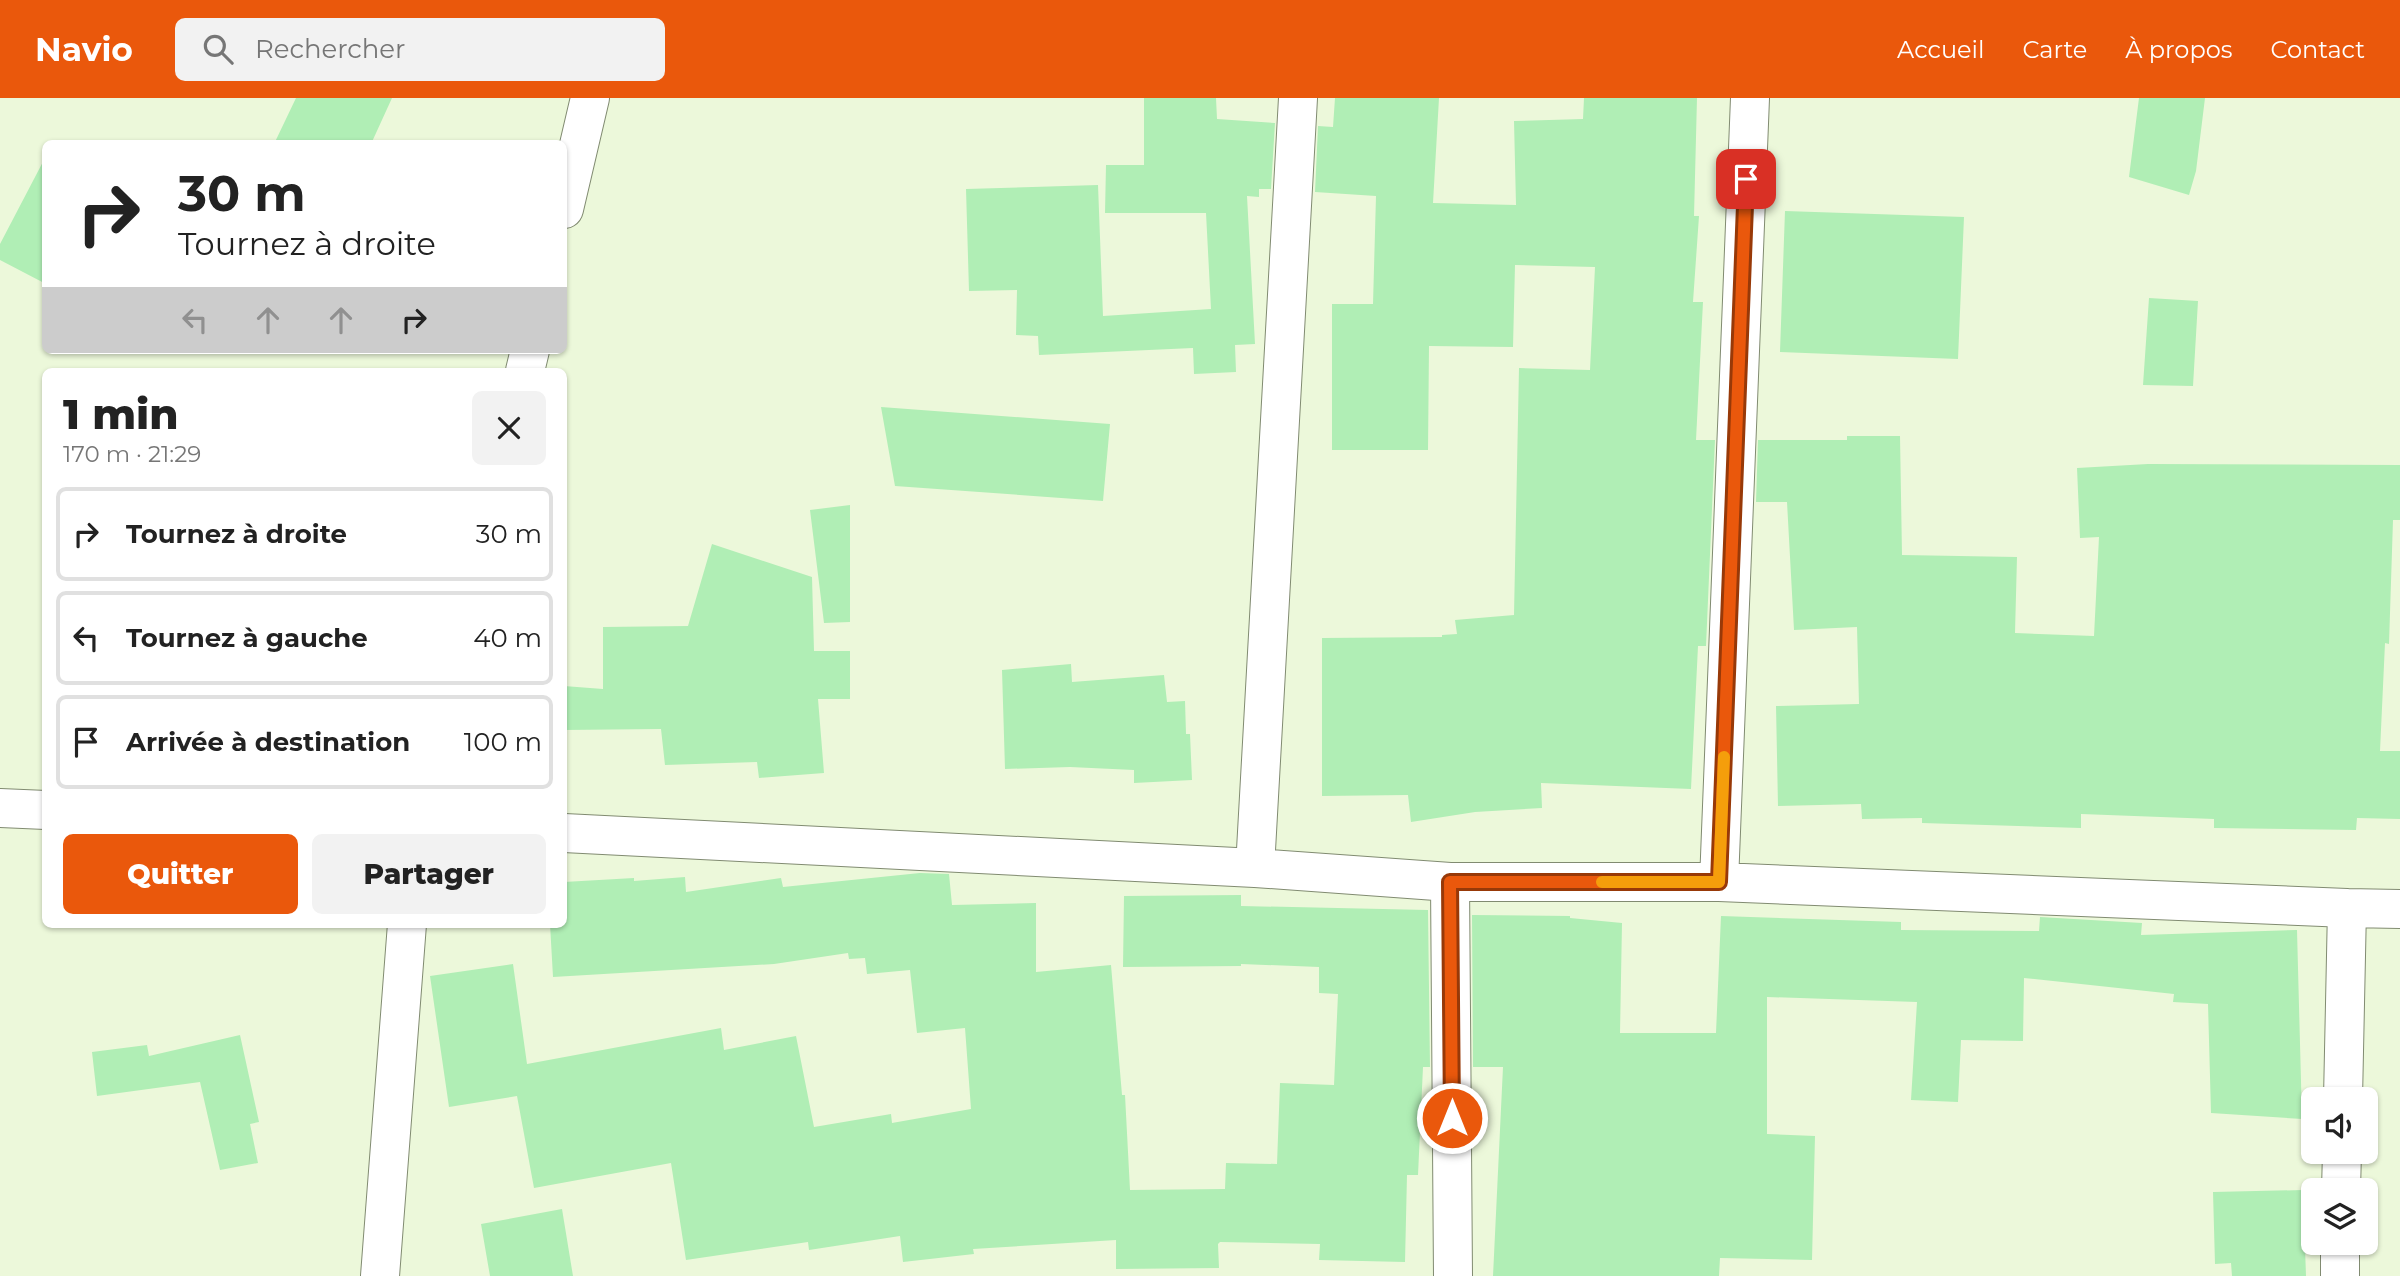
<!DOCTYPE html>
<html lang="fr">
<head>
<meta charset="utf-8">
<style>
	:root { --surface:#fff; --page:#f2f2f2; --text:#222; --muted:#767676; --line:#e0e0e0; --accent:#ea580c }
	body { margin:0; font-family:Montserrat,sans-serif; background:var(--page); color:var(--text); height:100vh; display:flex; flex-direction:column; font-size:26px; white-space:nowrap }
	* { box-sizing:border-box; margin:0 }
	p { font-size:23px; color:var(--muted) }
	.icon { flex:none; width:38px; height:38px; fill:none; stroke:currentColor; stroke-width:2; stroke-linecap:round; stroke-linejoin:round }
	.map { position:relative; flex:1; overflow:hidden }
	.panel { position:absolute; left:42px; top:270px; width:525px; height:560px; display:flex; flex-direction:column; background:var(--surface); border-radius:10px; box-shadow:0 2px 5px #0004 }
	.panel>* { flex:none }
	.top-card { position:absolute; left:42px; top:42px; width:525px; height:214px; border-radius:10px; box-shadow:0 2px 5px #0004; background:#fff; color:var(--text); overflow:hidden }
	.controls { position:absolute; left:2301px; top:989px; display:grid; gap:14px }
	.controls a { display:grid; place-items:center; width:77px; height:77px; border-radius:10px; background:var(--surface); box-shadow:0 2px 5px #0004; font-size:35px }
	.pin { position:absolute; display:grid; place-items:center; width:60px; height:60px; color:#fff; margin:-30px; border-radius:14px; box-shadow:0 4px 10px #0006 }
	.me { position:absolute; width:77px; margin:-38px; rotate:0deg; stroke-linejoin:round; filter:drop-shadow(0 0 5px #0008) }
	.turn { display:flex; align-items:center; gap:24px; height:147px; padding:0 21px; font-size:32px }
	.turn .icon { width:91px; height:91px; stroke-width:2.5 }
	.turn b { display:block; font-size:49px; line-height:60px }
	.lanes { display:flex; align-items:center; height:66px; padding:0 21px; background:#0003; justify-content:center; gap:35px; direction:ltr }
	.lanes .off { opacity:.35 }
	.round { display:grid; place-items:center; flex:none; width:74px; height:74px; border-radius:10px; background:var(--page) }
	.summary { display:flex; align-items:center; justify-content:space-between; height:119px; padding:0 21px }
	h1 { font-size:42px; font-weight:800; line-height:52px }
	.primary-button { display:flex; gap:14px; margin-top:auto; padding:14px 21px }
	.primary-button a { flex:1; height:80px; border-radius:10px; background:var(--accent); color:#fff; font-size:28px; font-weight:800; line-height:80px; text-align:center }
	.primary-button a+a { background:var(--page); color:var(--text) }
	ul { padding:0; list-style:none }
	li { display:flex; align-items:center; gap:21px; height:94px; margin:0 14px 10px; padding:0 7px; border:4px solid var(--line); border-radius:10px }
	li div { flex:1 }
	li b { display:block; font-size:26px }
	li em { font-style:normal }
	header { display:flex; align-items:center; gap:42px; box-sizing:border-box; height:98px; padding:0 35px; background:var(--accent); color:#fff }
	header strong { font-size:33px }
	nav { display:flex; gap:38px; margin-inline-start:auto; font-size:24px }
	.search { width:490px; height:63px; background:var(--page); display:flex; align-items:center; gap:18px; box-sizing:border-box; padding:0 24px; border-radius:10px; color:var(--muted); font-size:26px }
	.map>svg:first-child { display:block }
	.building { fill:#b0eeb5 }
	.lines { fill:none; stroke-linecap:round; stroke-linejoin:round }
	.minor-casing { stroke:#818b71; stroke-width:40 }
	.minor { stroke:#fff; stroke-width:38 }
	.route-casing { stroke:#983908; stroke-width:18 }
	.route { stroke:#ea580c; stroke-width:12 }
	.slow { stroke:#f59e0b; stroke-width:12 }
</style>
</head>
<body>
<header>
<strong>Navio</strong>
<div class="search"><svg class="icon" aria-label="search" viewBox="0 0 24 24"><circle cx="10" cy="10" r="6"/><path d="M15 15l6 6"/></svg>Rechercher</div>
<nav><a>Accueil</a><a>Carte</a><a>À propos</a><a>Contact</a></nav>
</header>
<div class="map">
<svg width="2400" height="1178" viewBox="0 0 2400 1178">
	<rect width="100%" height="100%" fill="#ecf8da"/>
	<path class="building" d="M 296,0 L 392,0 L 371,46 L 274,46 Z
		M 1144,0 L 1216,0 L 1217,21 L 1275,25 L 1271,91 L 1259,91 L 1259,99 L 1247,98 L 1255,246 L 1235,247 L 1236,274 L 1194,276 L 1193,250 L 1039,257 L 1038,238 L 1016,237 L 1017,192 L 969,193 L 966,91 L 1098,87 L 1103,218 L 1211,211 L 1206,115 L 1105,115 L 1106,67 L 1144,67 Z
		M 1335,0 L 1439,0 L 1433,105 L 1516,107 L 1514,23 L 1583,21 L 1584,0 L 1697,0 L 1694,118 L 1699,118 L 1693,204 L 1703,204 L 1696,342 L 1715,342 L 1706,548 L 1698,548 L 1691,691 L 1541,685 L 1542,710 L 1475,714 L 1411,724 L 1408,697 L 1322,698 L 1322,540 L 1442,539 L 1442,537 L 1457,536 L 1455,522 L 1514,517 L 1519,270 L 1590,272 L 1595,169 L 1515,167 L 1513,249 L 1429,248 L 1428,352 L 1332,352 L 1332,206 L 1373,206 L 1376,98 L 1315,94 L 1318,28 L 1333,29 Z
		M 2139,0 L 2205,0 L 2196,73 L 2189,97 L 2129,79 Z
		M 46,58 L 46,186 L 0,162 L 0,146 Z
		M 1785,113 L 1964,119 L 1958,261 L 1780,254 Z
		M 2149,200 L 2198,203 L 2193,288 L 2143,287 Z
		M 881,309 L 1110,326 L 1103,403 L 895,388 Z
		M 1847,338 L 1900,338 L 1902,457 L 2017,459 L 2015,535 L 2094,538 L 2099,439 L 2080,440 L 2077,370 L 2148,366 L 2400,367 L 2400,422 L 2393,422 L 2389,546 L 2385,545 L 2380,653 L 2400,653 L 2400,721 L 2357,720 L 2356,732 L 2214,730 L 2214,721 L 2081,716 L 2081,730 L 1922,725 L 1922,720 L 1862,721 L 1861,706 L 1778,708 L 1776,608 L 1859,606 L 1857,529 L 1794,532 L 1787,404 L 1756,404 L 1758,342 L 1847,342 Z
		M 850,407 L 850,524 L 824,525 L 810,412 Z
		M 712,446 L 812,479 L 814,553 L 850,553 L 850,601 L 818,601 L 824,675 L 759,680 L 757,664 L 665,667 L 661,631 L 564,632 L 564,588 L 603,591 L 603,529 L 688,528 Z
		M 1071,566 L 1072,584 L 1164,577 L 1167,604 L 1185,603 L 1186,636 L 1190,636 L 1192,682 L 1134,685 L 1134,672 L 1070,669 L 1005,671 L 1002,572 Z
		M 920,775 L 949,776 L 952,807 L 1036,805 L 1036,874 L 1111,867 L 1122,997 L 1125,997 L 1130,1092 L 1225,1091 L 1226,1065 L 1277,1066 L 1280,985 L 1334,987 L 1338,896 L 1319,895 L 1319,869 L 1241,866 L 1241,868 L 1123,869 L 1124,798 L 1241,797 L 1241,808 L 1428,812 L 1430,969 L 1423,969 L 1418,1077 L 1407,1077 L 1405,1164 L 1319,1162 L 1320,1146 L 1220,1144 L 1218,1146 L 1219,1170 L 1116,1171 L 1116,1142 L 973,1151 L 974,1156 L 903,1164 L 900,1138 L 809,1152 L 808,1144 L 686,1162 L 671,1065 L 534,1090 L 517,998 L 449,1009 L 430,878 L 513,866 L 527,966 L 721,930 L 724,952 L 796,938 L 814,1029 L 891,1016 L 892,1025 L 971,1011 L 965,930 L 917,935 L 910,872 L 867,876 L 865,860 L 849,861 L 848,855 L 774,866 L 553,879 L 550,826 L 564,826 L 564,784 L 634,780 L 634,783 L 685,779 L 686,794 L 781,780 L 783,789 Z
		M 1472,817 L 1570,818 L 1570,820 L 1622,825 L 1620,935 L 1716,935 L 1721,818 L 1901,824 L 1901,832 L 2039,833 L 2040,819 L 2142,825 L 2141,837 L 2297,832 L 2302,1021 L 2211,1015 L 2208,906 L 2173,904 L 2174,896 L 2024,880 L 2023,943 L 1961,942 L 1958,1004 L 1911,1002 L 1917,904 L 1767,899 L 1767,1036 L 1815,1038 L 1812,1162 L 1720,1160 L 1719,1178 L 1493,1178 L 1503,969 L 1473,969 Z
		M 240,937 L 259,1024 L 250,1026 L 258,1065 L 220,1072 L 200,984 L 97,998 L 92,954 L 147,947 L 149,958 Z
		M 2303,1092 L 2306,1178 L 2232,1178 L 2231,1165 L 2215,1166 L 2213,1094 Z
		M 562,1111 L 573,1178 L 490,1178 L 481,1126 Z"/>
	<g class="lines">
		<g class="minor-casing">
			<path id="minor" d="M 564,111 L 590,0
				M 525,273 L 530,252
				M 0,710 L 46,712
				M 564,735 L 1255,770 L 1450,784
				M 1255,770 L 1298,0
				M 1719,784 L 1750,0
				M 2347,810 L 2400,811
				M 2341,1092 L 2342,1054
				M 380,1178 L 407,826
				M 1453,1178 L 1450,784 L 1719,784 L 2347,810 L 2343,1001
				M 2340,1178 L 2340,1144"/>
		</g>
		<use href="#minor" class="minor"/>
	</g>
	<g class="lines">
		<g class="route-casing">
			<path id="route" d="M 1452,1020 L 1450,784 L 1719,784 L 1746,81"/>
		</g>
		<use href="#route" class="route"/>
		<path class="slow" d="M 1602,784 L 1719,784 L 1724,659"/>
	</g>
</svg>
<div class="controls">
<a><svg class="icon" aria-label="sound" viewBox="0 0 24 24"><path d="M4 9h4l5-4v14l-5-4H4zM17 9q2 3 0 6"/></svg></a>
<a><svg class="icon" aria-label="layers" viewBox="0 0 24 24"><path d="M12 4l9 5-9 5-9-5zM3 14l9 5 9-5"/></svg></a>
</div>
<div class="pin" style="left:1746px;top:81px;background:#d93025"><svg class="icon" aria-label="arrive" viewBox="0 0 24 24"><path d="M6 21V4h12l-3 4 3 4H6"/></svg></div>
<svg class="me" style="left:1452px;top:1020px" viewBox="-20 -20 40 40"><circle r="17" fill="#ea580c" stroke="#fff" stroke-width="3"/><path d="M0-11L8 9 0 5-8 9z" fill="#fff"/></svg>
<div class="top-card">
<div class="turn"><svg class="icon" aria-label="right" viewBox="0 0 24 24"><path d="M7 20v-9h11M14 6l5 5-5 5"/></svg><div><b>30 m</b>Tournez à droite</div></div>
<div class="lanes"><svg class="icon off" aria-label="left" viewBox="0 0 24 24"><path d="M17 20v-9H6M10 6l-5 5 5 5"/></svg><svg class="icon off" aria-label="ahead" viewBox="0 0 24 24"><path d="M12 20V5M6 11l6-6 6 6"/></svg><svg class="icon off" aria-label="ahead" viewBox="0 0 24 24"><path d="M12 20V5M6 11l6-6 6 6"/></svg><svg class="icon" aria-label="right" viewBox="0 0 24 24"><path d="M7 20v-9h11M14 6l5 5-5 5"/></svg></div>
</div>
<section class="panel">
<div class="summary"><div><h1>1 min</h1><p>170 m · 21:29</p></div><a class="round"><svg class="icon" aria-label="close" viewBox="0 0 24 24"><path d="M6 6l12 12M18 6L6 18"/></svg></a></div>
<ul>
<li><svg class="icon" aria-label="right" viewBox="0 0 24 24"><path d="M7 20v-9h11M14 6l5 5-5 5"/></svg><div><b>Tournez à droite</b></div><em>30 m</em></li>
<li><svg class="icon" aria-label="left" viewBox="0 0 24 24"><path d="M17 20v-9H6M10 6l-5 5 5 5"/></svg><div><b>Tournez à gauche</b></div><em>40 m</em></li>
<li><svg class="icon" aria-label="arrive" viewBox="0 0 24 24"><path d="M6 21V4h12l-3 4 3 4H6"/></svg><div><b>Arrivée à destination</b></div><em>100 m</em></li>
</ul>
<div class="primary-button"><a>Quitter</a><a>Partager</a></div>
</section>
</div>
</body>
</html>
